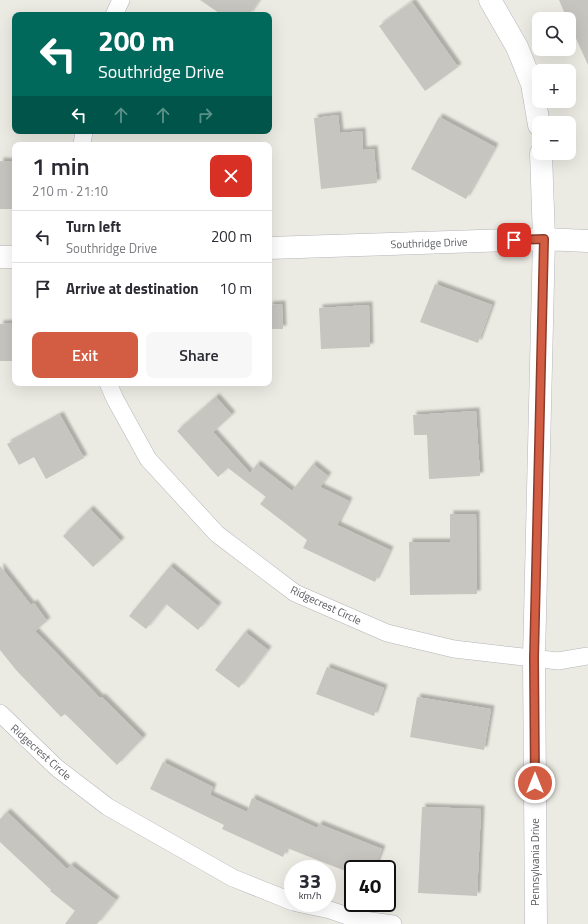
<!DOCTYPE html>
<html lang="en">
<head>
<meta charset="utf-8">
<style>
	:root { --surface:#fff; --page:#f7f7f7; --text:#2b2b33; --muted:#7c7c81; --line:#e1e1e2; --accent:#d35d42 }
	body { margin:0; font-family:"Titillium Web",sans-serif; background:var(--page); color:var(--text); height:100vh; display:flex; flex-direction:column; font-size:15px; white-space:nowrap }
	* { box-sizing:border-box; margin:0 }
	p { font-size:13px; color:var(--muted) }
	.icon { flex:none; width:22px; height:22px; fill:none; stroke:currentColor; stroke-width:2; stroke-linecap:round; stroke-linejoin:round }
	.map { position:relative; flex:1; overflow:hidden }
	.sheet { position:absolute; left:12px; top:142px; width:260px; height:244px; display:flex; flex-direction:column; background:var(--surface); border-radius:8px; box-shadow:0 4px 16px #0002 }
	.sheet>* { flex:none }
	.banner { position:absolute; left:12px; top:12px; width:260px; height:122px; border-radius:8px; box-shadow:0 4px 16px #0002; background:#00695c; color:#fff; overflow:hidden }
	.buttons { position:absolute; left:532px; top:12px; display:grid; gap:8px }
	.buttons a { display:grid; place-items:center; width:44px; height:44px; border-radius:8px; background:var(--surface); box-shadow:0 4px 16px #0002; font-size:20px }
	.speed { position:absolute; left:284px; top:860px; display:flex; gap:8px; font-size:20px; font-weight:700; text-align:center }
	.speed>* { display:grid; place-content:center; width:52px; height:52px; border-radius:50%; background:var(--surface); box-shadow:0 4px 16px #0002; line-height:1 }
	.speed small { font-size:10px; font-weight:400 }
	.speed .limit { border:2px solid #111; border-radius:6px; background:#fff; color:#111 }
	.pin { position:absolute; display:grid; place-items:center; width:34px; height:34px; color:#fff; margin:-17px; border-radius:8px; box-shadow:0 2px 6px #0006 }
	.me { position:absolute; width:44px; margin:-22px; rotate:0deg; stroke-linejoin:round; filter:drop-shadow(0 0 3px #0008) }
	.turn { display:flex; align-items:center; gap:14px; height:84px; padding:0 20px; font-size:18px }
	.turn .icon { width:52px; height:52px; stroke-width:2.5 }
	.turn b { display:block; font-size:28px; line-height:34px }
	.lanes { display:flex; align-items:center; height:38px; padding:0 20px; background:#0003; justify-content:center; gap:20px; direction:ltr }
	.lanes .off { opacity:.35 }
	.round { display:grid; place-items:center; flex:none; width:42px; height:42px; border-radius:8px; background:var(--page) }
	.overview { display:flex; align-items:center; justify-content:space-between; height:68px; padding:0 20px }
	h1 { font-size:24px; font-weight:600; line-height:30px }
	.primary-button { display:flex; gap:8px; margin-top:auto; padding:8px 20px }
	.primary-button a { flex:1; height:46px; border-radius:8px; background:var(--accent); color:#fff; font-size:16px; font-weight:600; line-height:46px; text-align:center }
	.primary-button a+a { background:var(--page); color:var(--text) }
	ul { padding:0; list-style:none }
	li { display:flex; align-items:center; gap:12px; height:52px; padding:0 20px; border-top:1px solid var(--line) }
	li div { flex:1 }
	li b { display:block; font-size:15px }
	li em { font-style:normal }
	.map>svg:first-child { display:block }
	.building { fill:#c7c5c0; filter:url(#shadow) }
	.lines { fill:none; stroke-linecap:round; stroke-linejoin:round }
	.street-casing { stroke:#b3b5b9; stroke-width:18 }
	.secondary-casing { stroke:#b5b6bc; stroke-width:23 }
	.street { stroke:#fff; stroke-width:17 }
	.secondary { stroke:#fff; stroke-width:22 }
	.route-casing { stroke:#893c2b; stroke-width:10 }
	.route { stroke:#d35d42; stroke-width:7 }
	.labels { text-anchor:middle; stroke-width:3; stroke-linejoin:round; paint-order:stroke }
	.street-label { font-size:11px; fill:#5b5d62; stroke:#fff }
</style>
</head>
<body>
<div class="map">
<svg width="588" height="924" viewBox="0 0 588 924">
	<defs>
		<filter id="shadow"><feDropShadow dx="3.5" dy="-3.5" stdDeviation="1" flood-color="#0004"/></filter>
	</defs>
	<rect width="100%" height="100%" fill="#ecebe3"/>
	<path class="building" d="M 200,0 L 259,0 L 249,15 L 222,15 Z
		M 559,0 L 588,0 L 588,65 L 569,23 L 569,19 L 567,19 Z
		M 412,2 L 458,67 L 425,91 L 379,26 Z
		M 338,115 L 340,133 L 362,131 L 363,150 L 374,149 L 377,183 L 321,189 L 314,118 Z
		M 439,117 L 495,147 L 466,199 L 411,169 Z
		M 0,161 L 15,162 L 15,209 L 0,209 Z
		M 435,284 L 492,305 L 478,343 L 420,322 Z
		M 282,304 L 283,329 L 269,329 L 269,305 Z
		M 369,305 L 370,347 L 321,349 L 319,308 Z
		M 14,323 L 15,361 L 0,361 L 0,324 Z
		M 216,397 L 232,415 L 213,432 L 250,473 L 257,464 L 292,491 L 313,464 L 328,476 L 320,487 L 349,501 L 337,525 L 390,550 L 375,582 L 303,548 L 307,540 L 260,504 L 266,497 L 228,468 L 218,477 L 177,431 Z
		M 476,411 L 480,476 L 429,479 L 427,435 L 414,435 L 413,415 Z
		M 60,415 L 84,458 L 46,479 L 34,457 L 19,465 L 7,444 Z
		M 90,509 L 121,541 L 93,567 L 63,536 Z
		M 450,514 L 476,514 L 477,594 L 410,595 L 409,542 L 450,542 Z
		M 0,566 L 31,605 L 34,603 L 47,621 L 35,631 L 100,698 L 102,697 L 143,738 L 117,765 L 65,714 L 61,717 L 16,670 L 0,650 Z
		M 170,566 L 218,606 L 198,630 L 166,604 L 146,629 L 129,616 Z
		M 245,632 L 268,650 L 239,688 L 215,670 Z
		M 327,667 L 384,688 L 374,716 L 316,694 Z
		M 417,697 L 491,709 L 484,750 L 410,737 Z
		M 163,762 L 213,787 L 210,795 L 247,812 L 252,798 L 317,828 L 319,824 L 382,849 L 374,869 L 353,869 L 353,874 L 287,848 L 283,857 L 222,829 L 224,825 L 150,789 Z
		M 422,807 L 481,809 L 477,896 L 418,893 Z
		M 7,812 L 67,869 L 71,865 L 116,900 L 97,924 L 65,924 L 75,911 L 50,891 L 51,890 L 0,842 L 0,819 Z"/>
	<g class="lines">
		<g class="street-casing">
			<path id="street" d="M 114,15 L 121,0
				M 82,145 L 84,131
				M 108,383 L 115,399 L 148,459 L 217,534 L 295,593 L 387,633 L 454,649 L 558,661 L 588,656
				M 0,713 L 57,768 L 108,807 L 233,878 L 293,902
				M 297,903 L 330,910 L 356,919 L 393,924"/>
		</g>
		<g class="secondary-casing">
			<path id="secondary" d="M 490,0 L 517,47 L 532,84 L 539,125
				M 269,248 L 544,239 L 588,241
				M 0,257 L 15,257
				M 536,924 L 534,658 L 544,239 L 541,153"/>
		</g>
		<use href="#street" class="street"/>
		<use href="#secondary" class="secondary"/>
	</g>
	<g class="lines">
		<g class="route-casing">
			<path id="route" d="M 514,240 L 544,239 L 534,658 L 535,783"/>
		</g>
		<use href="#route" class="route"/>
	</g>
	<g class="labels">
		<g class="street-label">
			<text transform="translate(429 243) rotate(-2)" y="4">Southridge Drive</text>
			<text transform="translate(326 605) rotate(25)" y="4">Ridgecrest Circle</text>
			<text transform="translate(41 752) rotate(42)" y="4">Ridgecrest Circle</text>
			<text transform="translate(535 862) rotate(-90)" y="4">Pennsylvania Drive</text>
		</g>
	</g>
</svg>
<div class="buttons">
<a><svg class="icon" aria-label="search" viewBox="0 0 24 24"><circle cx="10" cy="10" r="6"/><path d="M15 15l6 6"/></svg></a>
<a>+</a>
<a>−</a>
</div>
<div class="speed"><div>33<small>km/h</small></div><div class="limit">40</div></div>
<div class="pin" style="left:514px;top:240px;background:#d93025"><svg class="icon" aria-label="arrive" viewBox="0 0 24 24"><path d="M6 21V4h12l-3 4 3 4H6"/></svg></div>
<svg class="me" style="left:535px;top:783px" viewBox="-20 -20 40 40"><circle r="17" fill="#d35d42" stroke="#fff" stroke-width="3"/><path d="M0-11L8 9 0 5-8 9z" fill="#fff"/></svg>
<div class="banner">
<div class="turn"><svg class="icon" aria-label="left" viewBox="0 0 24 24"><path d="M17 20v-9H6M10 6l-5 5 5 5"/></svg><div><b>200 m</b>Southridge Drive</div></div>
<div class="lanes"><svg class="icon" aria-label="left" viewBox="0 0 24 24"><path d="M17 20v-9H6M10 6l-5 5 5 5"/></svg><svg class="icon off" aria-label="ahead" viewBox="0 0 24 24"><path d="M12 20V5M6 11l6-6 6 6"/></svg><svg class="icon off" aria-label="ahead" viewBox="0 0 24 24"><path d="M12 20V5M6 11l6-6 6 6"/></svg><svg class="icon off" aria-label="right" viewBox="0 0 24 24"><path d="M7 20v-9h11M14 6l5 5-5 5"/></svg></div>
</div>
<section class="sheet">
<div class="overview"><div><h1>1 min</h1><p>210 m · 21:10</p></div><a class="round" style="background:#d93025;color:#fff"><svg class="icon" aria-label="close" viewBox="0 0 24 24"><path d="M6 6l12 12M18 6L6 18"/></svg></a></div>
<ul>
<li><svg class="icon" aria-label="left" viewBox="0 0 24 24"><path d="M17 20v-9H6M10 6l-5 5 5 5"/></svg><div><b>Turn left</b><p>Southridge Drive</p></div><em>200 m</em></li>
<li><svg class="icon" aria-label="arrive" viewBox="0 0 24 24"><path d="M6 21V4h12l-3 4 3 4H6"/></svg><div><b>Arrive at destination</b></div><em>10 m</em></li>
</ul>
<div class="primary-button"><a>Exit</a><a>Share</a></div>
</section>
</div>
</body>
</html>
